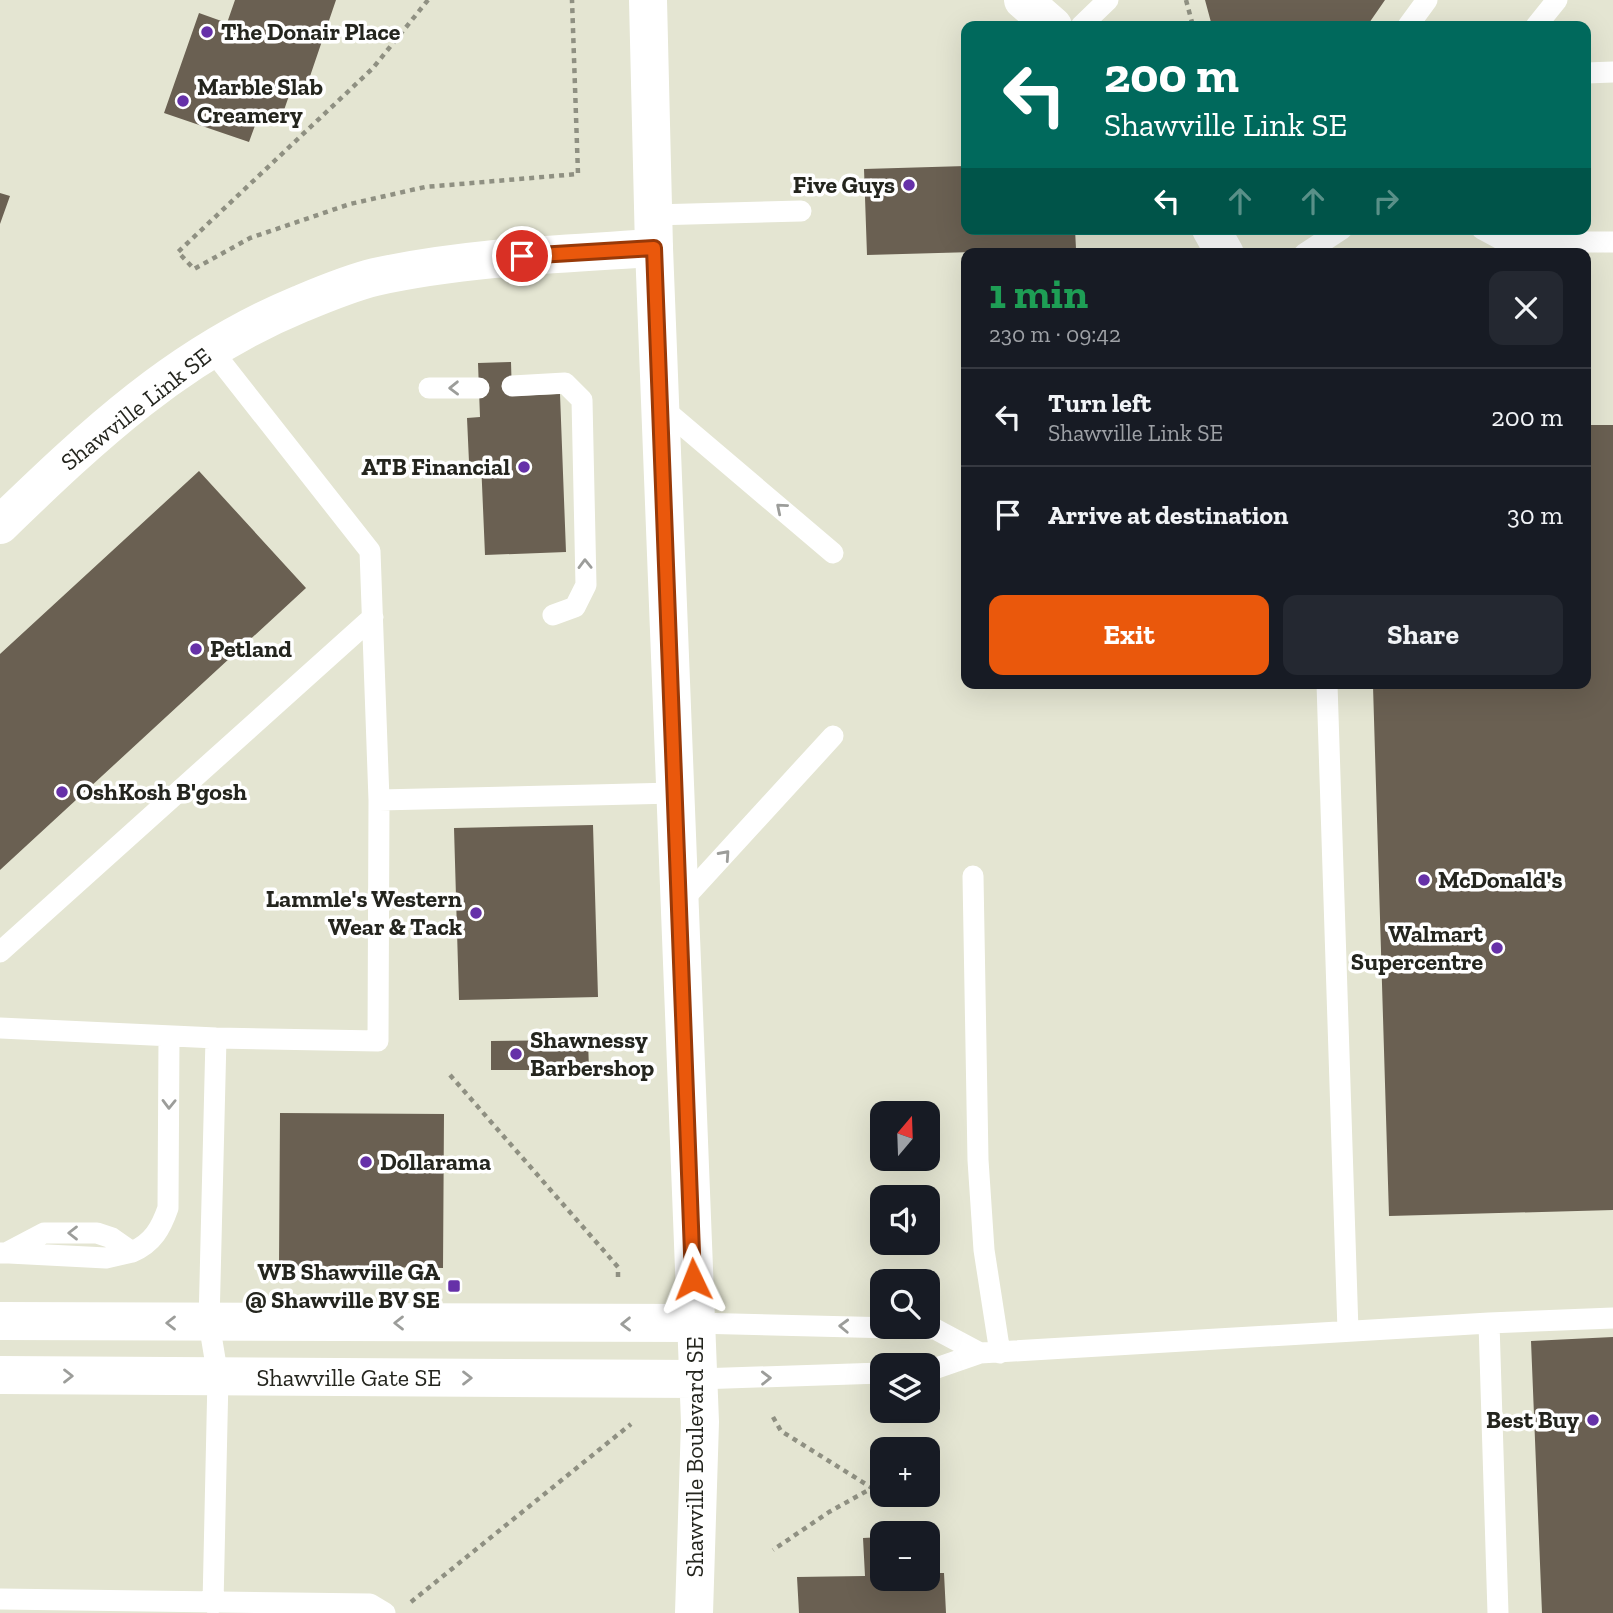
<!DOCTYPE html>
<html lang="en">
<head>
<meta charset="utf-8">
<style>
	:root { --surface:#171b24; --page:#242831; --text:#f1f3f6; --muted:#9ea1a6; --line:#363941; --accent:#ea580c }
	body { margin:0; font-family:"Zilla Slab",serif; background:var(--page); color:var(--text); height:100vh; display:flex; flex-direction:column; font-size:26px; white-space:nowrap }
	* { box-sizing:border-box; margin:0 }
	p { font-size:23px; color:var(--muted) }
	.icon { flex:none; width:38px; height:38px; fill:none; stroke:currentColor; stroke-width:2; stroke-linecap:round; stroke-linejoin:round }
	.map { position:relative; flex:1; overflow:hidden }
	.panel { position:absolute; left:961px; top:248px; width:630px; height:441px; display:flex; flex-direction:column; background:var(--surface); border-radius:14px; box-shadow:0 7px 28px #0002 }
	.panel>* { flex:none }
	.top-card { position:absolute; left:961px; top:21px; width:630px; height:214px; border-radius:14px; box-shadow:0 7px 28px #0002; background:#00695c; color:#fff; overflow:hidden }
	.needle { width:46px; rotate:19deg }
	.controls { position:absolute; left:870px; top:1101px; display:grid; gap:14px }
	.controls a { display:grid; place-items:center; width:70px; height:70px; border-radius:14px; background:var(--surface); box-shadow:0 7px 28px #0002; font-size:35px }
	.pin { position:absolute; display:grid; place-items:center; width:60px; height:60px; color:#fff; margin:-30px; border:4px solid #fff; border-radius:50%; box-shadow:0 2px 7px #0007 }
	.me { position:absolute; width:77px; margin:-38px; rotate:358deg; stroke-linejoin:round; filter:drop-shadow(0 0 5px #0008) }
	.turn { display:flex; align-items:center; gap:24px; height:147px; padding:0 28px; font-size:32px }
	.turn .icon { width:91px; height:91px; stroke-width:2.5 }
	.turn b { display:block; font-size:49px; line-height:60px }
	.lanes { display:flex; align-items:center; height:66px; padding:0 28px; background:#0003; justify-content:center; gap:35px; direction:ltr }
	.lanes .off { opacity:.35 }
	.round { display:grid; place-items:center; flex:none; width:74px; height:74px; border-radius:14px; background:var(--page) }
	.headline { display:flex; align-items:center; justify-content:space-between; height:119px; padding:0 28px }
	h1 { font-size:42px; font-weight:800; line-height:52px; color:#1e9e55 }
	.primary-button { display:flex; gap:14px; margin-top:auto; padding:14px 28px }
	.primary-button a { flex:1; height:80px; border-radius:14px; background:var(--accent); color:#fff; font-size:28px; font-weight:800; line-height:80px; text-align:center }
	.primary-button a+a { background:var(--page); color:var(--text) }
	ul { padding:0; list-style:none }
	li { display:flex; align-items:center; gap:21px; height:98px; padding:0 28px; border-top:2px solid var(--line) }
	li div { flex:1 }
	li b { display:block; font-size:26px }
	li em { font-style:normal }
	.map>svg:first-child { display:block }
	.building { fill:#6a6052 }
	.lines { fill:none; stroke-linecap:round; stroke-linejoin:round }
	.path { stroke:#8f9082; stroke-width:4.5; stroke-dasharray:5 5; stroke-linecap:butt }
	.lane { stroke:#fff; stroke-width:21 }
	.street { stroke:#fff; stroke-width:38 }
	.secondary { stroke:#fff; stroke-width:38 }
	.oneway { stroke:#9c9d9a }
	.route-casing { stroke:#983908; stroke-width:18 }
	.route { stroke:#ea580c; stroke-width:12 }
	.poi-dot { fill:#6631a8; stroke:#fff; stroke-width:2.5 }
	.labels { text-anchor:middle; stroke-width:7; stroke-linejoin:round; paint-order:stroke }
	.poi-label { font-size:24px; font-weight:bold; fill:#24251e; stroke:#fff; text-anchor:start }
	.street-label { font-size:24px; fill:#24251e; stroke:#fff }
</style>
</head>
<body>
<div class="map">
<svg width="1613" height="1613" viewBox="0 0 1613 1613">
	<rect width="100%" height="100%" fill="#e4e5d2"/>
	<path class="building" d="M 235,0 L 336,0 L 306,88 L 293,84 L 282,116 L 261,109 L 249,142 L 164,113 L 199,13 L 227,23 Z
		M 1205,0 L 1385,0 L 1367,26 L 1212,26 Z
		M 966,166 L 966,229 L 1075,229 L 1076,249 L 867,255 L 864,169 Z
		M 0,193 L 10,196 L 0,224 Z
		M 511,362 L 512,396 L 560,394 L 566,552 L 485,555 L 481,461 L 469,462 L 467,418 L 480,417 L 478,363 Z
		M 1586,425 L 1613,425 L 1613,1210 L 1389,1216 L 1373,686 L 1586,684 Z
		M 199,471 L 306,588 L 0,870 L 0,654 Z
		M 593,825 L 598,997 L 459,1000 L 454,828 Z
		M 588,1040 L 589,1070 L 491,1070 L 491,1041 Z
		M 280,1113 L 444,1114 L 443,1268 L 279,1266 Z
		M 1613,1337 L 1613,1613 L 1542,1613 L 1531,1341 Z
		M 928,1536 L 935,1536 L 938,1573 L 944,1573 L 946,1613 L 799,1613 L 797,1577 L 865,1576 L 863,1538 L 882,1537 L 882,1578 L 928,1578 Z"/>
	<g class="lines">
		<path class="path" d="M 428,0 L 373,68 L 178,252 L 194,269 L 250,238 L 350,204 L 425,187 L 578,174 L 572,0
			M 1186,0 L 1193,26
			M 450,1075 L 618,1267 L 618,1280
			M 773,1417 L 781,1431 L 872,1488 L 829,1512 L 773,1550
			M 411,1602 L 631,1424"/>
		<path class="lane" d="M 1081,26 L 1108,0
			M 1408,26 L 1427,0
			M 1536,26 L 1557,0
			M 1586,73 L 1613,72
			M 653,215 L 801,211
			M 1482,229 L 1506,242 L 1613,242
			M 1304,254 L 1342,229
			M 211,349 L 370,551 L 379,800 L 675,793
			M 512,386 L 565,383 L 582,400 L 586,585 L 575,607 L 553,615
			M 429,388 L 479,388
			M 660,406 L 833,553
			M 1327,684 L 1348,1331
			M 973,876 L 978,1160 L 984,1250 L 1000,1353
			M 680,903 L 833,736
			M 0,952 L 373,617
			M 0,1028 L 216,1038 L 378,1041 L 379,800
			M 0,1253 L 6,1253 L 44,1233 L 97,1233 L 112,1238 L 132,1252 C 153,1243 161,1228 168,1208 L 169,1036
			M 9,1253 L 106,1258 L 132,1252
			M 694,1323 L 935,1329 L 980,1353
			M 1489,1323 L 1498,1613
			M 928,1371 L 980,1353 L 1489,1323 L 1613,1318
			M 698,1379 L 882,1373
			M 0,1599 L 370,1604 L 385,1613
			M 213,1604 L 218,1377 L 209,1323 L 216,1038"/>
		<path class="street" d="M 1023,0 L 1053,26
			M 1211,229 L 1225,254
			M 0,525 C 93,435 179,354 300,304 C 324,294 350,283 375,277 C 467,257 561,254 654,248"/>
		<path class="secondary" d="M 648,0 L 654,248 L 700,1422 L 694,1613
			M 0,1321 L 694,1323
			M 0,1375 L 698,1379"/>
	</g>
	<defs><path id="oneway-chevron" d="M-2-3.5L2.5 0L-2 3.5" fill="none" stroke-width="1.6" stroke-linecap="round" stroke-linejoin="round" transform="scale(1.75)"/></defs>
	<g class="oneway">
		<use href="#oneway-chevron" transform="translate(454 388) rotate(179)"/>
		<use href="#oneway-chevron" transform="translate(781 508) rotate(-140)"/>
		<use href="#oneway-chevron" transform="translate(585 564) rotate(-91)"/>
		<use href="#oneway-chevron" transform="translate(725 855) rotate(-48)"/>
		<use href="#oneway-chevron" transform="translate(169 1104) rotate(91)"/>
		<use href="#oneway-chevron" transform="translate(73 1233) rotate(180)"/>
		<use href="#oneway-chevron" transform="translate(171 1323) rotate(-180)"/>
		<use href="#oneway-chevron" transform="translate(399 1323) rotate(-180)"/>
		<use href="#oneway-chevron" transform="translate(626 1324) rotate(179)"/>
		<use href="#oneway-chevron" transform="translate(844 1326) rotate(-178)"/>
		<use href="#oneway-chevron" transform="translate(68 1376)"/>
		<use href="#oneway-chevron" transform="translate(467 1378)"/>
		<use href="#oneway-chevron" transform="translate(766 1378) rotate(-1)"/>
	</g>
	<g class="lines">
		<g class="route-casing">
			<path id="route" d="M 522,256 L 654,248 L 693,1279"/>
		</g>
		<use href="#route" class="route"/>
	</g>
	<g class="poi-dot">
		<circle cx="207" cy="32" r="7"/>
		<circle cx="183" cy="101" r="7"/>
		<circle cx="909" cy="185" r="7"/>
		<circle cx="524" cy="467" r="7"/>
		<circle cx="196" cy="649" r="7"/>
		<circle cx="62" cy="792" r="7"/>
		<circle cx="1424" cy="880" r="7"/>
		<circle cx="476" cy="913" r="7"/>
		<circle cx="1497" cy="948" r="7"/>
		<circle cx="516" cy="1054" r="7"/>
		<circle cx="366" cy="1162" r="7"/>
		<rect x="447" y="1279" width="14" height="14" rx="3.5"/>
		<circle cx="1593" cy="1420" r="7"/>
	</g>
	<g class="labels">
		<g class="poi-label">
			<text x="221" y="40">The Donair Place</text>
			<text x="197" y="95">Marble Slab<tspan x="197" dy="28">Creamery</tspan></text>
			<text x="895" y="193" text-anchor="end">Five Guys</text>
			<text x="510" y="475" text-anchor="end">ATB Financial</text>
			<text x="210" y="657">Petland</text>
			<text x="76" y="800">OshKosh B'gosh</text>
			<text x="1438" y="888">McDonald's</text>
			<text x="462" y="907" text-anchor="end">Lammle's Western<tspan x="462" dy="28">Wear &amp; Tack</tspan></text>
			<text x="1483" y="942" text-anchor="end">Walmart<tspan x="1483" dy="28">Supercentre</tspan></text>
			<text x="530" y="1048">Shawnessy<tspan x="530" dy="28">Barbershop</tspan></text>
			<text x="380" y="1170">Dollarama</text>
			<text x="440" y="1280" text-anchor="end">WB Shawville GA<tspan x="440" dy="28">@ Shawville BV SE</tspan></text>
			<text x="1579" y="1428" text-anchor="end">Best Buy</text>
		</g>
		<g class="street-label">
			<text transform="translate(136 409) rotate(-38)" y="8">Shawville Link SE</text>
			<text x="349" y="1386">Shawville Gate SE</text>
			<text transform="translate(695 1457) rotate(-90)" y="8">Shawville Boulevard SE</text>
		</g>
	</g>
</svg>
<div class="controls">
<a><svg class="needle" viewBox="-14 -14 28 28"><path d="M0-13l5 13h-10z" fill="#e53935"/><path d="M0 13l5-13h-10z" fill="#9ea1a6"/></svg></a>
<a><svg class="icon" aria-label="sound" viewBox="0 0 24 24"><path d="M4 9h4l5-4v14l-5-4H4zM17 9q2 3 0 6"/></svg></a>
<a><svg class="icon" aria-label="search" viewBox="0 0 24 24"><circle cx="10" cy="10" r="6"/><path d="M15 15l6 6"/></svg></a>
<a><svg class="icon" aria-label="layers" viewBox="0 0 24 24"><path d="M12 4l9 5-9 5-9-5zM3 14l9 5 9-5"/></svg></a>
<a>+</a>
<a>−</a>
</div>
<div class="pin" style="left:522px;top:256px;background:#d93025"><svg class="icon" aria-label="arrive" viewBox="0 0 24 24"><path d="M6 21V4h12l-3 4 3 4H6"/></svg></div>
<svg class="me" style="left:693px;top:1279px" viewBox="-20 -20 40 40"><path d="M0-17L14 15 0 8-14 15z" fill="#ea580c" stroke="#fff" stroke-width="4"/></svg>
<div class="top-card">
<div class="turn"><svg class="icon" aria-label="left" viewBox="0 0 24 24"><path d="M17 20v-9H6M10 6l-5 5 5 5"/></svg><div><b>200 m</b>Shawville Link SE</div></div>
<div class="lanes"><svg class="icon" aria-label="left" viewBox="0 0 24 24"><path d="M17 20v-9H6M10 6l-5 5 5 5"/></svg><svg class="icon off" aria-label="ahead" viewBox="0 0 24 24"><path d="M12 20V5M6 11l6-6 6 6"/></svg><svg class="icon off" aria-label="ahead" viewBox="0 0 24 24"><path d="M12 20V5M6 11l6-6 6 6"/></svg><svg class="icon off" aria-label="right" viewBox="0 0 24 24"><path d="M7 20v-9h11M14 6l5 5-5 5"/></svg></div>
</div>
<section class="panel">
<div class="headline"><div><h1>1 min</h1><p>230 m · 09:42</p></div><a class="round"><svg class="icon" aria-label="close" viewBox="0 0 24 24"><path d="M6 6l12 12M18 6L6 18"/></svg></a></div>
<ul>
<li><svg class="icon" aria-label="left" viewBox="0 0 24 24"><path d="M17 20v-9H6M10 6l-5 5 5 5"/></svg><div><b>Turn left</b><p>Shawville Link SE</p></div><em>200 m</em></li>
<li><svg class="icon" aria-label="arrive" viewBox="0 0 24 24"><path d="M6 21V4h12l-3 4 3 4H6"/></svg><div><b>Arrive at destination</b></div><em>30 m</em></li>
</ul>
<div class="primary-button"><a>Exit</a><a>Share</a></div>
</section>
</div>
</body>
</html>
